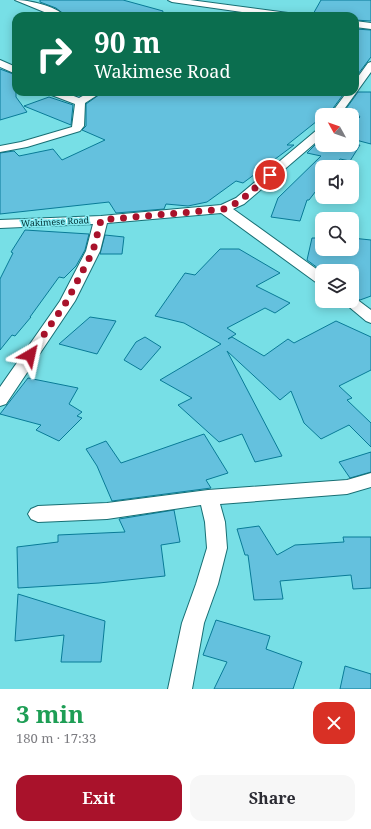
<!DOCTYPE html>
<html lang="en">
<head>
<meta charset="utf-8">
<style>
	:root { --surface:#fff; --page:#f7f7f7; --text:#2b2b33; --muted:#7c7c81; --accent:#a9122b }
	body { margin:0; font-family:"Noto Serif",serif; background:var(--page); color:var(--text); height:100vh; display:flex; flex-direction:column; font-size:15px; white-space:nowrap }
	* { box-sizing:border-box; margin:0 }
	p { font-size:13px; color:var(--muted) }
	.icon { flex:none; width:22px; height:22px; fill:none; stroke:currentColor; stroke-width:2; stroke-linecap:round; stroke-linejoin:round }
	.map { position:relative; height:689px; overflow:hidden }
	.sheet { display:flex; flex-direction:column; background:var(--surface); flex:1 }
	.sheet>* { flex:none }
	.guide { position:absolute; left:12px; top:12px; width:347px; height:84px; border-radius:12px; box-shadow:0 2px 10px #0003; background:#0b6e4f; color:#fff; overflow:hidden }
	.needle { width:26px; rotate:310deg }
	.controls { position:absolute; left:315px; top:108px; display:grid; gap:8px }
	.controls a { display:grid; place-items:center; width:44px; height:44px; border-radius:8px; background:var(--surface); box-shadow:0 2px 10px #0003; font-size:20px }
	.pin { position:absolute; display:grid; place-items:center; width:34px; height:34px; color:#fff; margin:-17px; border:2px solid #fff; border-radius:50%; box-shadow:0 1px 4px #0007 }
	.me { position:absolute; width:44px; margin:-22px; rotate:36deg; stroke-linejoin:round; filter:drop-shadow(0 0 3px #0008) }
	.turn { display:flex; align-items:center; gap:14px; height:84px; padding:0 16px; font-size:18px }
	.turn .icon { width:52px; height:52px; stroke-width:2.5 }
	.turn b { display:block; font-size:28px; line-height:34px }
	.round { display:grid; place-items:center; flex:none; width:42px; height:42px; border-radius:12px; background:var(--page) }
	.summary { display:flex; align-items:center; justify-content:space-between; height:68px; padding:0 16px }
	h1 { font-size:24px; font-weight:700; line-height:30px; color:#1e9e55 }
	.button { display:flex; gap:8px; margin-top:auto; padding:8px 16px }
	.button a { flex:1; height:46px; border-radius:12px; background:var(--accent); color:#fff; font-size:16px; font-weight:700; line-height:46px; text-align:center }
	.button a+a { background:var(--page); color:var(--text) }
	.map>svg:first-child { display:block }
	.building { fill:#64c1de; stroke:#097b97 }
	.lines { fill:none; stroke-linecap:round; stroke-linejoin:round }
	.minor-casing { stroke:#176f74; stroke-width:2 }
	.minor { fill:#fff; fill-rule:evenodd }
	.route { stroke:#a9122b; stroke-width:7; stroke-dasharray:0 12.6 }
	.labels { text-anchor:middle; stroke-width:3; stroke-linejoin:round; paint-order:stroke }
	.far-street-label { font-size:9px; fill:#003033; stroke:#85edf4 }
</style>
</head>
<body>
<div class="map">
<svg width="371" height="689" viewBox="0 0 371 689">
	<rect width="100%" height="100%" fill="#77dfe6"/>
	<path class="building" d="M 40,0 L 123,0 L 163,11 L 162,16 L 66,16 L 56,8 L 40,2 Z
		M 321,0 L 371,0 L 371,21 L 355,20 L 355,16 L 312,16 Z
		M 355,29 L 371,30 L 371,57 L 355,78 Z
		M 0,69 L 16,75 L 16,97 L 27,112 L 0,120 Z
		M 103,92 L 345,92 L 331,111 L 325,115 L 322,115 L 322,117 L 287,145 L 294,145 L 243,183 L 236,181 L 207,202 L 188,206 L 166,204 L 164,209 L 116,213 L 109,202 L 0,214 L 0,153 L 14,151 L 19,156 L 53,149 L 62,160 L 105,140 L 82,130 L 86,126 L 86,104 Z
		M 358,92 L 371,92 L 371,144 L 352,139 L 352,125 L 360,117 L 353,108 L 346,113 L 343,113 Z
		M 49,97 L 73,105 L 71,125 L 24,106 Z
		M 315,145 L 360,145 L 350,161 L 340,159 L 334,167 L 322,167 L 322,183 L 309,200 L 307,200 L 300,221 L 271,217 L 278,198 L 321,156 L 307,153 Z
		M 25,230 L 89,234 L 85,250 L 76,266 L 64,278 L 59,277 L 30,317 L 31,317 L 15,336 L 12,335 L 0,350 L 0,279 L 13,253 L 11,252 Z
		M 105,235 L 124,237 L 122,254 L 100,254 Z
		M 312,238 L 322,238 L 322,249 L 352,249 L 352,238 L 371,240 L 371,296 L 360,300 L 352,296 L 352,271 L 322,271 L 307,260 Z
		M 220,249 L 239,249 L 280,273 L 256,286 L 290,303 L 275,313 L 265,308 L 227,328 L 236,334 L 228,339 L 232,337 L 264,356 L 288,339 L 294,343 L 336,321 L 371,337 L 371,370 L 339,386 L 352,398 L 347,400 L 371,423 L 371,447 L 349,425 L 321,439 L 304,423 L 291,391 L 280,400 L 227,351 L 282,456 L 255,462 L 242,434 L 219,442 L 178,405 L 192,398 L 160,380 L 221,344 L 184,323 L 155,316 L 185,273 L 195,275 Z
		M 90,317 L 116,321 L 97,354 L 59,344 Z
		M 145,337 L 161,347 L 141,370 L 124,360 L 136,342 Z
		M 28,378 L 78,388 L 69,404 L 82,412 L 77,416 L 82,418 L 59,441 L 36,430 L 41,425 L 0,414 Z
		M 204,434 L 228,473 L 206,480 L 211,488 L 112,501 L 97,466 L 86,449 L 106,441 L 121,463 Z
		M 371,452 L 371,472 L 350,478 L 339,462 Z
		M 174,510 L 180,542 L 161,545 L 165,576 L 99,583 L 18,588 L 17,547 L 58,542 L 58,535 L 125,532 L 119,519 Z
		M 259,526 L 277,555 L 295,545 L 344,542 L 343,537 L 371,537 L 371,588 L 353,589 L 351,575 L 280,581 L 283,599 L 254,600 L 248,555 L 245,555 L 237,529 Z
		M 18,594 L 105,621 L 101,662 L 61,662 L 64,635 L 15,641 Z
		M 216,620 L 270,636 L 266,649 L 302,662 L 293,689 L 214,689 L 227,662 L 203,655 Z
		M 345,666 L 371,674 L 371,689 L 340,689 Z"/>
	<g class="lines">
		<g class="minor-casing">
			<path id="minor" d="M 15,0 C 29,0 55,6 65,16 L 54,16 Z
				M 168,0 L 190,0 L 288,13 L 292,16 L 270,16 L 172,2 Z
				M 355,21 L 371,23 L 371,29 L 355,27 Z
				M 0,60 L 16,67 L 16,74 L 0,67 Z
				M 371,62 L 371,72 L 340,115 L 330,115 L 347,92 L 355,92 L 355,81 L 368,63 Z
				M 48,92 L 63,92 L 79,98 L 90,92 L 102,92 L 85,103 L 84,126 L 80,131 L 27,147 L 0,152 L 0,146 L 21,142 L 72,127 L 75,104 L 49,94 Z
				M 322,128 L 322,137 L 244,204 L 233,209 L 322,273 L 322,284 L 317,283 L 221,213 L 107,223 L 100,251 L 75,301 L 6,404 L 0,406 L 0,387 L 60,301 L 86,251 L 93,224 L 0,228 L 0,220 L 101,216 L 221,205 L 236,198 L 318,129 Z
				M 352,297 L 355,298 L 371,310 L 371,323 L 366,321 L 342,301 L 352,301 Z
				M 371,473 L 371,487 L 347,494 L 220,504 L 225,522 L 227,548 L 218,584 L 204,623 L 192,689 L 168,689 L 182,623 L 196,584 L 207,548 L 205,522 L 201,505 L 107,519 L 38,522 L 31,519 L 28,514 L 31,509 L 38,506 L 107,503 L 208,490 L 347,480 Z"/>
		</g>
		<use href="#minor" class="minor"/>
	</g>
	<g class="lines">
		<path class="route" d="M 30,355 L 67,301 L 93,251 L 101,220 L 224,209 L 240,201 L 270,175"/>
	</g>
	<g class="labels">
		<g class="far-street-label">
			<text transform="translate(55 222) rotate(-3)" y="3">Wakimese Road</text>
		</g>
	</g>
</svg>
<div class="controls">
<a><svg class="needle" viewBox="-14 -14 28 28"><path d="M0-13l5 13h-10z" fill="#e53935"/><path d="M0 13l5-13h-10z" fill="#7c7c81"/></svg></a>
<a><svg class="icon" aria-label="sound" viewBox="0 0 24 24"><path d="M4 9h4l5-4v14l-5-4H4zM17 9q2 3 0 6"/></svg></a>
<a><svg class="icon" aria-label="search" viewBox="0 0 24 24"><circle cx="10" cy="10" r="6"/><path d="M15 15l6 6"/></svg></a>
<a><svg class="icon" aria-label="layers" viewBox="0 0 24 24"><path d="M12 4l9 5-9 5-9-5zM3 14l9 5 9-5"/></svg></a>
</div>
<div class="pin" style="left:270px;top:175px;background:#d93025"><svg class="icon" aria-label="arrive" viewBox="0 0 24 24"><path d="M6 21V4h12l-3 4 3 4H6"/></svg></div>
<svg class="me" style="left:30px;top:355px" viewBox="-20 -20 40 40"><path d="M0-17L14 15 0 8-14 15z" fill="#a9122b" stroke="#fff" stroke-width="4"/></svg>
<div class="guide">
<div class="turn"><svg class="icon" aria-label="right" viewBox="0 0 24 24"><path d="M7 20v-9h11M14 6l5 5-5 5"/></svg><div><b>90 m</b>Wakimese Road</div></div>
</div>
</div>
<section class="sheet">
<div class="summary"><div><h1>3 min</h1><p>180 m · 17:33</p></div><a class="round" style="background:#d93025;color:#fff"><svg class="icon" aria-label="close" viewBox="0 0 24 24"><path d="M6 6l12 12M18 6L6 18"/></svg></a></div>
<div class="button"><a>Exit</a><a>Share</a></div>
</section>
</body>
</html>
